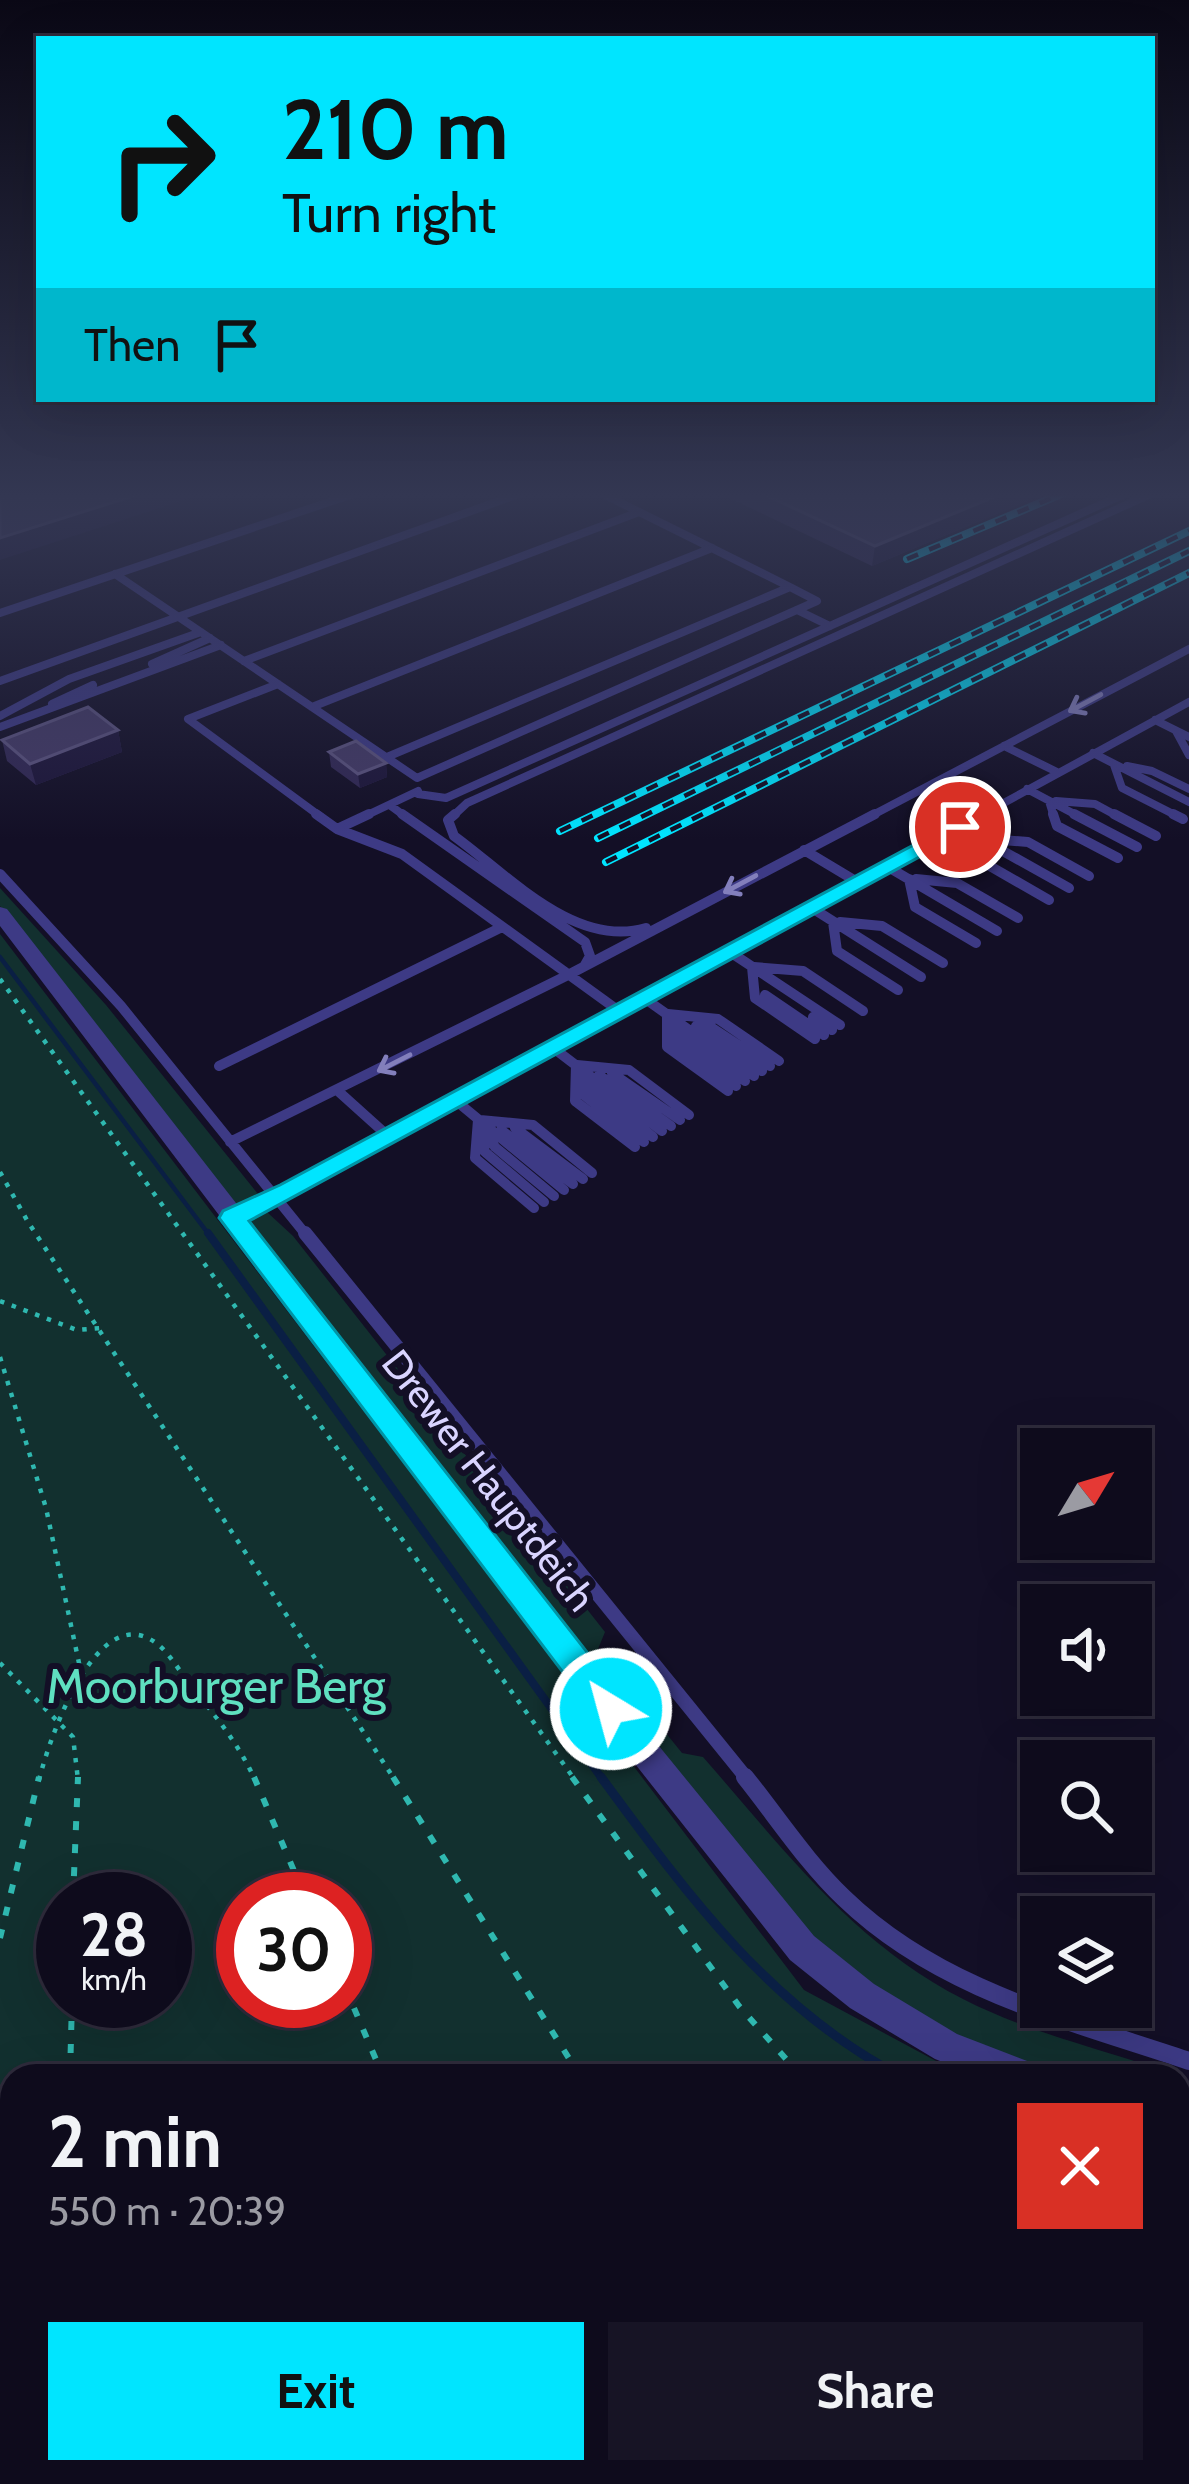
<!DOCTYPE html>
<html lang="en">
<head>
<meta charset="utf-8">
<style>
	:root { --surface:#0e0b1c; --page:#171425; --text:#f1f3f6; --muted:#9b9ba3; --line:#2e2b3b; --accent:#00e5ff }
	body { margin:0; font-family:Cabin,sans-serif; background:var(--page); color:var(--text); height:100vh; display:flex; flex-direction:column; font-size:45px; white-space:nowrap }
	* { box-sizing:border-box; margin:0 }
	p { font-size:39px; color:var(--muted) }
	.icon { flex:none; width:66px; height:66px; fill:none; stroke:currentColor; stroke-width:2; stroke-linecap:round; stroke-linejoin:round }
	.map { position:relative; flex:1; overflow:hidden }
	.details { position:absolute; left:0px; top:2064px; width:1191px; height:420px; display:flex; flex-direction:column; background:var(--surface); border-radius:36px 36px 0 0; box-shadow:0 12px 48px #0002,0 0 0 3px var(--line) }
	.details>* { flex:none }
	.top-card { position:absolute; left:36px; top:36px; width:1119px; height:366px; border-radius:0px; box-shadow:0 12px 48px #0002,0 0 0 3px var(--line); background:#00e5ff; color:#111; overflow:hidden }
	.needle { width:78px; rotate:52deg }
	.fabs { position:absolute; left:1020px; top:1428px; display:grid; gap:24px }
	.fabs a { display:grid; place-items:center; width:132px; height:132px; border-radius:0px; background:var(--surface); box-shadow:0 12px 48px #0002,0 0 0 3px var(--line); font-size:60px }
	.speed { position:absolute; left:36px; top:1872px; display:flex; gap:24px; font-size:60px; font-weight:700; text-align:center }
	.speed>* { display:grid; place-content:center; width:156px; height:156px; border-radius:50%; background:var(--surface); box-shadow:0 12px 48px #0002,0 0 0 3px var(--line); line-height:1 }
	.speed small { font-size:30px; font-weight:400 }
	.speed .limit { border:18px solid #d22; background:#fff; color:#111 }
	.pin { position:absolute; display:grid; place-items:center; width:102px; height:102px; color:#fff; margin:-51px; border:6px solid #fff; border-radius:50%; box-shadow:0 3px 12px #0007 }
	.me { position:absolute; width:132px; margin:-66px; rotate:323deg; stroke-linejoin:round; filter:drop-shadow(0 0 9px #0008) }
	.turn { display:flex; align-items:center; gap:42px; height:252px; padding:0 48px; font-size:54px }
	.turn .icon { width:156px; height:156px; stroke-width:2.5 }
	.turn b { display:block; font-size:84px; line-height:102px }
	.then { display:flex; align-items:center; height:114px; padding:0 48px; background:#0003; gap:24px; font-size:45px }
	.round { display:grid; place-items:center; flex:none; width:126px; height:126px; border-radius:0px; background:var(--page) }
	.summary { display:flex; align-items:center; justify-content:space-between; height:204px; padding:0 48px }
	h1 { font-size:72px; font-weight:700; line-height:90px }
	.action { display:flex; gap:24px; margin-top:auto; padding:24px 48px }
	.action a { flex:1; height:138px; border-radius:0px; background:var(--accent); color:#111; font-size:48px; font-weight:700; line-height:138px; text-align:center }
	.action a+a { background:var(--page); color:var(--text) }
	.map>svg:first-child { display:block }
	.green { fill:#12302f; fill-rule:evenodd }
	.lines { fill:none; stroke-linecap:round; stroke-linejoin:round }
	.stream-far2 { stroke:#0a1f44; stroke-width:4.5 }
	.stream-far1 { stroke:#0a1f44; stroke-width:8 }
	.stream { stroke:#0a1f44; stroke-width:9 }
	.path-far1 { stroke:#2fb8b0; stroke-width:4.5; stroke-dasharray:4.5 8; stroke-linecap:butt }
	.path { stroke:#2fb8b0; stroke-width:6; stroke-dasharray:9 14; stroke-linecap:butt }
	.lane-far3 { stroke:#3d3a85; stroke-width:8 }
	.lane-far2 { stroke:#3d3a85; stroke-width:10 }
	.lane-far1 { stroke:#3d3a85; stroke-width:14 }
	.lane { stroke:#3d3a85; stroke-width:18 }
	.street { fill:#3d3a85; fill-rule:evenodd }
	.rail-casing { stroke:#00e5ff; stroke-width:8 }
	.rail { stroke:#130f26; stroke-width:4.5; stroke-dasharray:12; stroke-linecap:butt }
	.wall { fill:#312854 }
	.shaded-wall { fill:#1d163a }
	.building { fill:#433a66; stroke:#5a527e; stroke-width:3 }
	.oneway { stroke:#837fbc }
	.route { fill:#00e5ff; stroke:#0095a6; stroke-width:3 }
	.labels { text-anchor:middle; stroke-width:12; stroke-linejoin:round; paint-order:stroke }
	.street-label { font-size:39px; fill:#d9d4ff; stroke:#130f26 }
	.near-park-label { font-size:48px; fill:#5fe0c0; stroke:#130f26 }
</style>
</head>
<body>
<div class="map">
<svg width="1189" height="2484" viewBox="0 0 1189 2484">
	<rect width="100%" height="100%" fill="#130f26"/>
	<path class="green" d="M 0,888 L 106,1005 L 258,1194 L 252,1202 L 234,1207 L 0,906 Z
		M 0,934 L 804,1990 L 964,2076 L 12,2076 L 12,2472 L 1179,2472 L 1179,2154 L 1189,2157 L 1189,2484 L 0,2484 ZM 63,1899 L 165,1899 L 165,2001 L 63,2001 ZM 243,1899 L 345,1899 L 345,2001 L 243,2001 Z
		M 267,1212 L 293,1236 L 605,1632 L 598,1649 L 682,1753 L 703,1757 C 783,1848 853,1943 963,1999 C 1031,2034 1107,2050 1179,2076 C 1143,2076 1072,2084 1040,2075 C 948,2050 853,1977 784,1912 L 247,1219 Z"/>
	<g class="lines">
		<path class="stream-far2" d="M 0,957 L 210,1236"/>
		<path class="stream-far1" d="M 208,1233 L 603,1780"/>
		<path class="stream" d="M 601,1777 C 687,1894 769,2007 900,2076
			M 1179,2176 L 1189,2182"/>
		<path class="path-far1" d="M 0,979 L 575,1780
			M 0,1172 L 28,1222 L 395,1780
			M 0,1301 L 77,1330 L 101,1328
			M 0,1357 L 46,1508 L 79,1663 L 76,1678
			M 0,1663 L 73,1737 L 78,1780
			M 39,1780 C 48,1743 96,1598 156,1643 C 170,1653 181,1674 192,1687 C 215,1715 240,1746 255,1780"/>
		<path class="path" d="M 254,1777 L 306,1899
			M 393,1777 L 580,2076
			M 572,1777 L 739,2006 L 801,2076
			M 73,1899 L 78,1777
			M 0,1938 L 39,1777
			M 345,1987 L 383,2076
			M 70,2076 L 72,2001
			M 1179,2223 L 1189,2228
			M 219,2472 L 233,2484
			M 665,2472 L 689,2484
			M 1127,2472 L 1138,2484"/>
		<path class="lane-far3" d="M 115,574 L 417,778 L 817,601 L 790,587
			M 797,610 L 830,626
			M 0,613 L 359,492
			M 244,661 L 639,512
			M 152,664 L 210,638
			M 0,681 L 524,492
			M 278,684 L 188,719 L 321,817
			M 52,704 L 93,685
			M 312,707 L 712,548
			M 0,716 L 69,679 L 201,632
			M 1155,720 L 1189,737
			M 0,727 L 221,645
			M 1176,731 L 1189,755
			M 1004,746 L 1057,772
			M 1093,753 L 1189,802
			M 387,757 L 790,587 L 599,492
			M 1114,765 L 1122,788 L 1179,817
			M 1127,766 L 1152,771 L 1189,789
			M 1027,789 L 1080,817
			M 418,794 L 446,798 L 1129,492
			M 1049,801 L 1054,817
			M 1056,801 L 1095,804 L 1119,817
			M 391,806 L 406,817
			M 363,817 L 418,791
			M 452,817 L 467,803 L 1155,492
			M 869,817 L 1189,649
			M 978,817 L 1189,702"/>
		<path class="lane-far2" d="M 316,814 L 337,829 L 402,854 L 619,1011
			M 402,814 L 585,942 L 590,956 L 585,965
			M 455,814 L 448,820 L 454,836 C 508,875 575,949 646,928
			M 1053,814 L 1057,826 L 1118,858
			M 1074,814 L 1137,847
			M 1114,814 L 1156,836
			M 1173,814 L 1183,819
			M 960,827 L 1069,888
			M 337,829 L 369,814
			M 981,839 L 988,865 L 1049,900
			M 988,839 L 1028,842 L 1089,876
			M 804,850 L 859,883
			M 888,867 L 997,931
			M 0,874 L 121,1006 L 307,1236
			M 909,879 L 915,907 L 976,943
			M 916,879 L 957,883 L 1018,918
			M 812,908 L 921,977
			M 833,922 L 837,951 L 898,990
			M 840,922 L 882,926 L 943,963
			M 730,952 L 840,1025
			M 752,967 L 755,998 L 815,1039
			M 754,967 L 803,971 L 863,1011
			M 765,995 L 824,1035
			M 644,998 L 754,1076
			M 667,1014 L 667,1047 L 728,1091
			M 668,1014 L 718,1019 L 779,1061
			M 813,1017 L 832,1030
			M 703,1022 L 770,1066
			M 675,1025 L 685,1038 L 745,1081
			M 696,1026 L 762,1071
			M 671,1027 L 676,1042 L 736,1086
			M 552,1047 L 662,1131
			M 576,1065 L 575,1101 L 635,1147
			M 577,1065 L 629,1070 L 689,1115
			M 219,1066 L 502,927
			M 612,1073 L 680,1120
			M 599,1075 L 671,1126
			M 583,1076 L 593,1090 L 653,1137
			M 579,1078 L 584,1095 L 644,1142
			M 338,1091 L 388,1136
			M 455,1100 L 564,1190
			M 478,1120 L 475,1158 L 534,1208
			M 480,1120 L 533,1125 L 592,1173
			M 515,1128 L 583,1179
			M 501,1130 L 573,1184
			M 485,1131 L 495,1147 L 554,1196
			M 481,1133 L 485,1152 L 544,1202
			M 230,1142 L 568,975 L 875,814
			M 232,1218 L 289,1192 L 984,814"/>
		<path class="lane-far1" d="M 305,1233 L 748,1780"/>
		<path class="lane" d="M 745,1777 C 777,1817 807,1863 844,1898 C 939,1990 1068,2020 1189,2061"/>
		<path class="street" d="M 0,907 L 7,909 L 650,1735 L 814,1936 L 874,1984 L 957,2034 L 1035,2064 L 1040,2076 L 978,2076 L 935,2059 L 850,2008 L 790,1960 L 628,1755 L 0,926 Z
			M 1179,2113 L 1189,2117 L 1189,2153 L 1179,2149 Z"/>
		<g class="rail-casing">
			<path id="rail" d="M 907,559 L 1066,492
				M 560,831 L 1189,531
				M 598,838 L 1189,551
				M 606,862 L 1189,573"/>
		</g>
		<use href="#rail" class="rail"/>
	</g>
	<path class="wall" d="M 717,492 L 1049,492 L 872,566 Z
		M 118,730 L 122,752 L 36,785 L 7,761 L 2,740 Z
		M 329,752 L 386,763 L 387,777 L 360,788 L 331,767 Z"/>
	<path class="shaded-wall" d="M 146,492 L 209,492 L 0,560 L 0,538 Z
		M 1006,492 L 1049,492 L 872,566 L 875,546 Z
		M 118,730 L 122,752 L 36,785 L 30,764 Z
		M 386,763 L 387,777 L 360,788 L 358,774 Z"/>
	<path class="building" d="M 0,492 L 146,492 L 0,538 Z
		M 759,492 L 1006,492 L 875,546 Z
		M 88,707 L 118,730 L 30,764 L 2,740 Z
		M 356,741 L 386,763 L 358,774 L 329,752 Z"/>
	<defs><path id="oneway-shaft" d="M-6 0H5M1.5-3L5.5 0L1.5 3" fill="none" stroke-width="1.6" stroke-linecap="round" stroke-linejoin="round" transform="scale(3)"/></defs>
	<g class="oneway">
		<use href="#oneway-shaft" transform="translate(1085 703) rotate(152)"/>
		<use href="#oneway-shaft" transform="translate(740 884) rotate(152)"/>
		<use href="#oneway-shaft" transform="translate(394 1063) rotate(153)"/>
	</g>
	<linearGradient id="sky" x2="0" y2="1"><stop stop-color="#0a0815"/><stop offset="0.59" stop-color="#333752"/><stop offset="1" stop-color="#333752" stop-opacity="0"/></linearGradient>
	<rect width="1189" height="840" fill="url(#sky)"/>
	<path class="route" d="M 960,820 L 967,822 L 967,831 L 249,1221 L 623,1698 L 628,1709 L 623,1720 L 611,1724 L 599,1720 L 219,1218 L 223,1211 L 280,1185 Z"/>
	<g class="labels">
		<g class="street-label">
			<text transform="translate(489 1480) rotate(52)" y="14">Drewer Hauptdeich</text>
		</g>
		<g class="near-park-label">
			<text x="216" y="1703">Moorburger Berg</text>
		</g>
	</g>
</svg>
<div class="fabs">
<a><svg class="needle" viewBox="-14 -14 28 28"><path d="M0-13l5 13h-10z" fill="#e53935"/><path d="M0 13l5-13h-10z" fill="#9b9ba3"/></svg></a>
<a><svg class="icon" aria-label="sound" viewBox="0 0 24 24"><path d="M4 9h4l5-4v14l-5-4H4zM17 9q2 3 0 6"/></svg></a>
<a><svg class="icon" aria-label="search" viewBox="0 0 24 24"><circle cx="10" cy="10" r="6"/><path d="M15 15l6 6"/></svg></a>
<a><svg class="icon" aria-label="layers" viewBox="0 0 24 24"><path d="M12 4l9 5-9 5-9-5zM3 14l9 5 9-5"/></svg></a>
</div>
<div class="speed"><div>28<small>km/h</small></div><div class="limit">30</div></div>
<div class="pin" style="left:960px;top:827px;background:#d93025"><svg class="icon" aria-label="arrive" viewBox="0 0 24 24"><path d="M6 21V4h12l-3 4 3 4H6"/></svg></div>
<svg class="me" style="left:611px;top:1709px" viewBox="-20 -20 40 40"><circle r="17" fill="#00e5ff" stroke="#fff" stroke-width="3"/><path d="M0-11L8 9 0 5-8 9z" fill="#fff"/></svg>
<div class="top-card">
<div class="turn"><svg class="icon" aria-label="right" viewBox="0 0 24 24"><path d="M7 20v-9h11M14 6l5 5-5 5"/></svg><div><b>210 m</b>Turn right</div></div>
<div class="then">Then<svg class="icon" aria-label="arrive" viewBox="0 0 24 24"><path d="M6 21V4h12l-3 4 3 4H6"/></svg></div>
</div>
<section class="details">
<div class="summary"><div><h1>2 min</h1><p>550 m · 20:39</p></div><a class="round" style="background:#d93025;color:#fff"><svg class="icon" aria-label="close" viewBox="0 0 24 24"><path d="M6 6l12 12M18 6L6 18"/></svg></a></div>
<div class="action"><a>Exit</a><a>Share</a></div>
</section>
</div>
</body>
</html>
